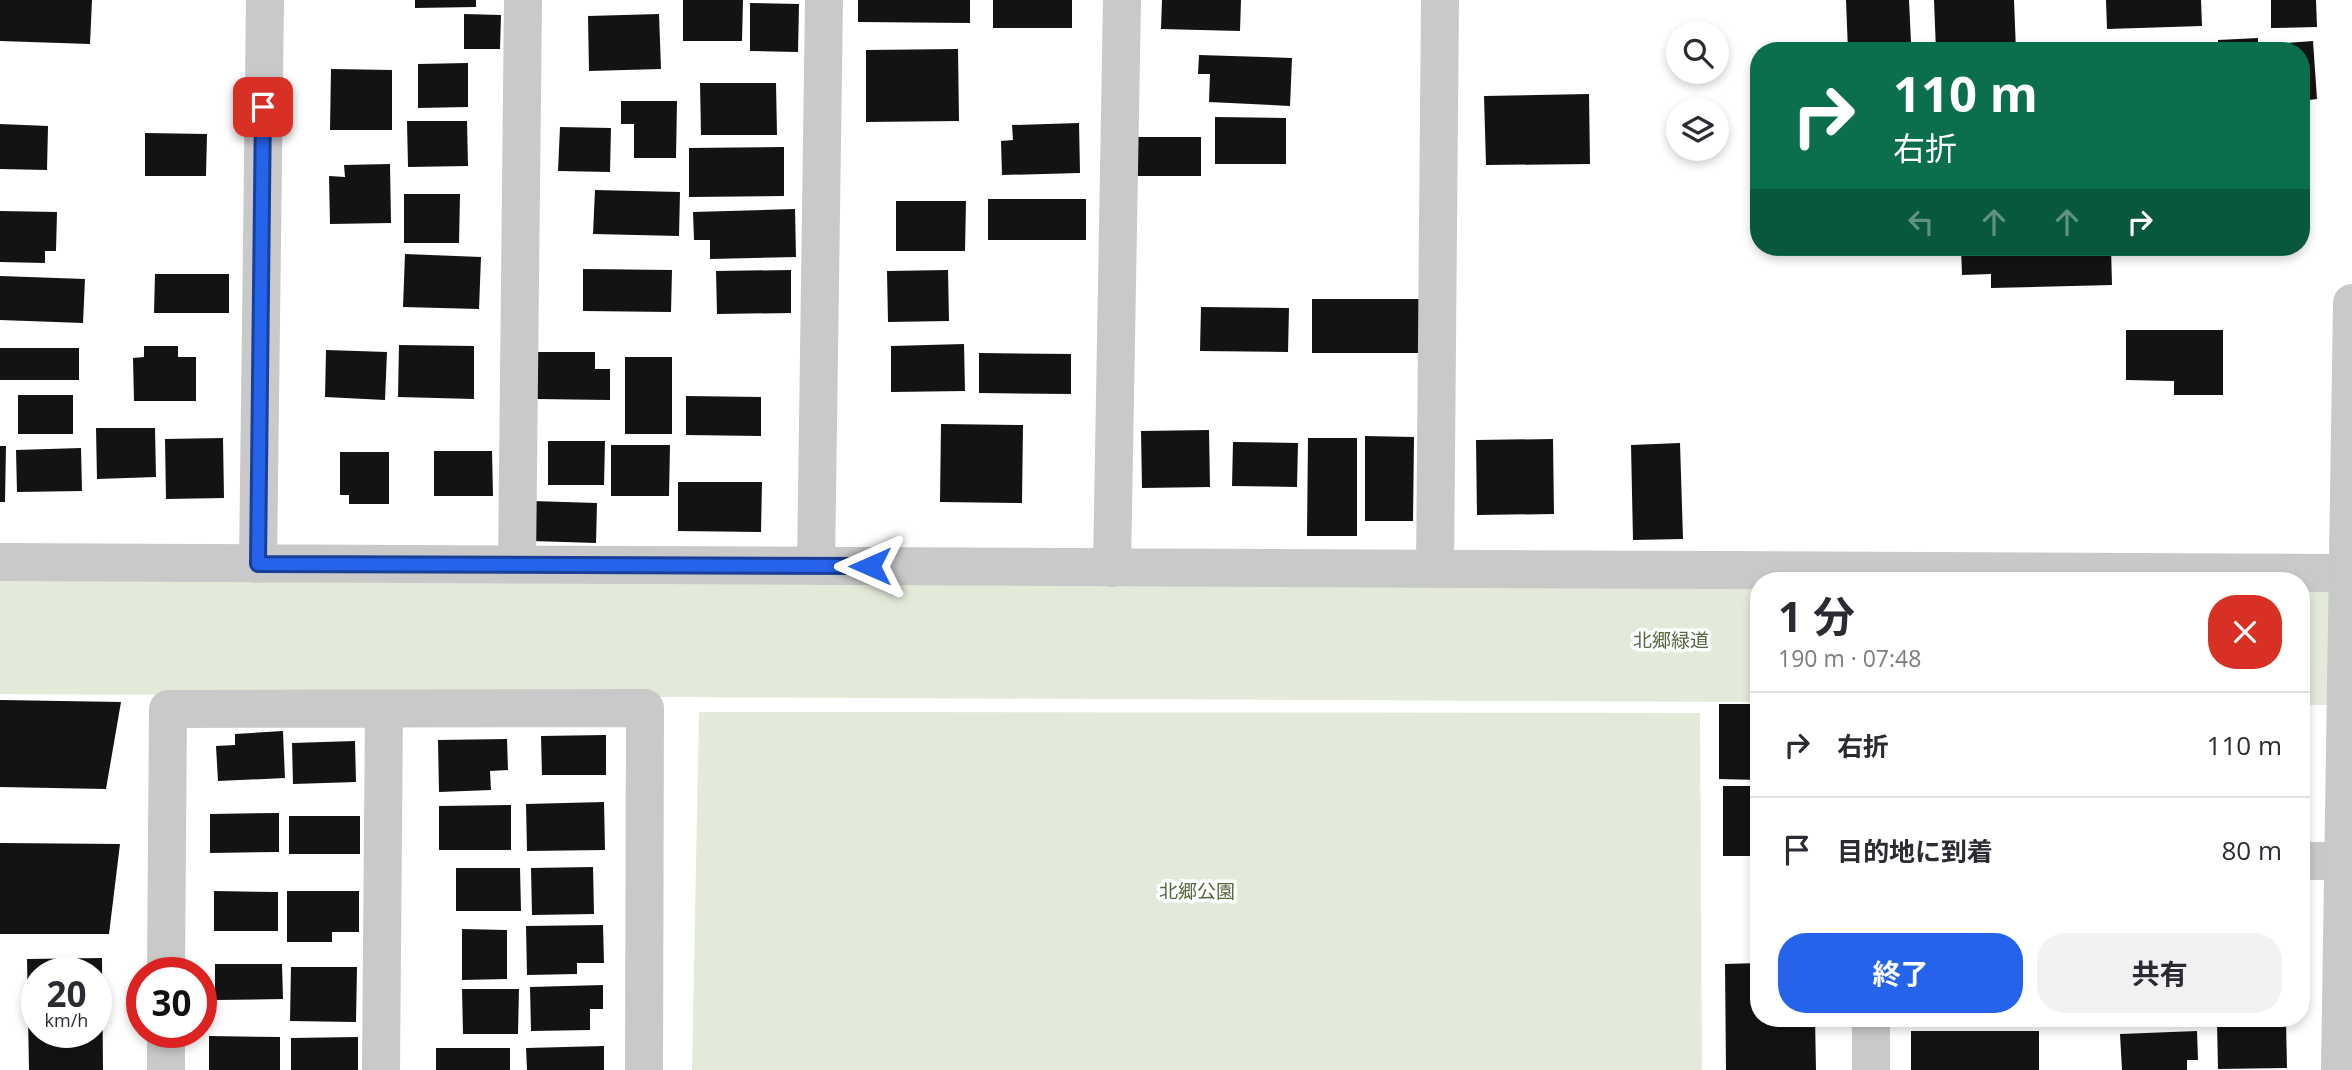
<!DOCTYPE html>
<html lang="ja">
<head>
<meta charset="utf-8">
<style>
	:root { --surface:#fff; --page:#f2f2f3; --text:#2b2b33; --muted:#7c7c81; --line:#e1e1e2; --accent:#2563eb }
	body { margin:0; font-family:"Open Sans","Noto Sans JP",sans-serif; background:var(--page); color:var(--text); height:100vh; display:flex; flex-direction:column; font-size:26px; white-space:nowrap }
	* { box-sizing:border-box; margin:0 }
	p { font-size:23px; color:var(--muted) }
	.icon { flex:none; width:38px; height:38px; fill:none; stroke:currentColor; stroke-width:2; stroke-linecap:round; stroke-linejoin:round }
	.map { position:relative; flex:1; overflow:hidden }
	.details { position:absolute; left:1750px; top:572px; width:560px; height:455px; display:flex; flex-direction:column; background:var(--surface); border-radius:28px; box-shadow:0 4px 10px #0003 }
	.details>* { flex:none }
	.guide { position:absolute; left:1750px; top:42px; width:560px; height:214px; border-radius:28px; box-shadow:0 4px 10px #0003; background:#0b6e4f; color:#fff; overflow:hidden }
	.fabs { position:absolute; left:1666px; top:21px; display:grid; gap:14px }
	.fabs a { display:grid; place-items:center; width:63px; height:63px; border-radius:50%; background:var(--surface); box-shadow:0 4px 10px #0003; font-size:35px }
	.speed { position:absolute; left:21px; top:957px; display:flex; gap:14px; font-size:35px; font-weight:700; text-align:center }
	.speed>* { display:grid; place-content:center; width:91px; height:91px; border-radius:50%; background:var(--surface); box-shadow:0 4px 10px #0003; line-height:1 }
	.speed small { font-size:18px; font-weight:400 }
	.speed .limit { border:10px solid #d22; background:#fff; color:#111 }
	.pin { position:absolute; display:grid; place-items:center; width:60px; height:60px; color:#fff; margin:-30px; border-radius:14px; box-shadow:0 4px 10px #0006 }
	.me { position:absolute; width:77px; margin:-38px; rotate:270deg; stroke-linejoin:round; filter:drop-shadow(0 0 5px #0008) }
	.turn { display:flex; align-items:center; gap:24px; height:147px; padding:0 28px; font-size:32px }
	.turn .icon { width:91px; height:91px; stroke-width:2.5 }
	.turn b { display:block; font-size:49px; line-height:60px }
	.lanes { display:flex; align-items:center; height:66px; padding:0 28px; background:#0003; justify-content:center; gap:35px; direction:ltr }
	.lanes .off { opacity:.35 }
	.round { display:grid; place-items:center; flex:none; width:74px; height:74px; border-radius:28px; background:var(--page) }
	.overview { display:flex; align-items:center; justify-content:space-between; height:119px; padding:0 28px }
	h1 { font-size:42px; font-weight:700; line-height:52px }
	.action { display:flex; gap:14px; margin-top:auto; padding:14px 28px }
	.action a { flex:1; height:80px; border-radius:28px; background:var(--accent); color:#fff; font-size:28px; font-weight:700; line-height:80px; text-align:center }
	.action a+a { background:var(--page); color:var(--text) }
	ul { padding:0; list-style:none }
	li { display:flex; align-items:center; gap:21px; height:105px; padding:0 28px; border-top:2px solid var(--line) }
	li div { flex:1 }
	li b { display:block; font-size:26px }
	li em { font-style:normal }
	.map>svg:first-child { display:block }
	.green { fill:#e4eada }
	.building { fill:#131313; fill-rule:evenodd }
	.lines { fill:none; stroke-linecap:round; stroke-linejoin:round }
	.minor { stroke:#c9c9c9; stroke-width:38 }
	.tertiary { stroke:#c9c9c9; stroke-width:38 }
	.route-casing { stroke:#184099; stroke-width:18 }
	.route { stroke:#2563eb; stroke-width:12 }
	.labels { text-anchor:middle; stroke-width:7; stroke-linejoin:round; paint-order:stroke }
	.park-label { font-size:19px; fill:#55673b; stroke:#fff }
</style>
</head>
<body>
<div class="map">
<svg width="2352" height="1070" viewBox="0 0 2352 1070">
	<rect width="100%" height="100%" fill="#fff"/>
	<path class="green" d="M 0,571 L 1759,581 L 1759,702 L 0,694 Z
		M 2301,581 L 2352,581 L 2352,705 L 2301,705 Z
		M 699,712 L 1700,713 L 1702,1070 L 692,1070 Z"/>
	<path class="building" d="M 0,0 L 92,0 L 90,44 L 0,41 Z
		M 415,0 L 476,0 L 476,7 L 415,8 Z
		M 683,0 L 743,0 L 742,41 L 683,41 Z
		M 858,0 L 970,0 L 970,23 L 858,22 Z
		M 993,0 L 1072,0 L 1072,28 L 993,28 Z
		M 1162,0 L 1241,0 L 1240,31 L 1161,29 Z
		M 1846,0 L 1909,0 L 1911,42 L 1880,43 L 1881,50 L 1848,51 Z
		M 1934,0 L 2014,0 L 2016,51 L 1936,51 Z
		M 2106,0 L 2201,0 L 2202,26 L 2107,29 Z
		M 2271,0 L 2316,0 L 2317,27 L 2271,28 Z
		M 750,3 L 799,4 L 798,52 L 750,51 Z
		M 464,14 L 501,15 L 500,49 L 464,49 Z
		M 659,14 L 661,69 L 589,71 L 588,16 Z
		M 2258,38 L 2258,45 L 2313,41 L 2317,99 L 2301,101 L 2301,51 L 2149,51 L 2149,49 L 2218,45 L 2218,40 Z
		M 958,49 L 959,121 L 866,122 L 866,50 Z
		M 1199,55 L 1292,58 L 1290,106 L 1209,102 L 1210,74 L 1198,74 Z
		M 468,63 L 468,107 L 418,108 L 418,64 Z
		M 331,69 L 392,70 L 392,130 L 330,130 Z
		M 700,83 L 776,83 L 777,135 L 701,135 Z
		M 1589,94 L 1590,164 L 1486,165 L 1484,96 Z
		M 621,101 L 677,101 L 676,158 L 634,158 L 634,124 L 621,124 Z
		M 1215,117 L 1286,118 L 1286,164 L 1215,164 Z
		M 407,121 L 467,121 L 468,166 L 408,167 Z
		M 1079,123 L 1080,173 L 1002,175 L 1001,141 L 1013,140 L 1012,125 Z
		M 0,124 L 48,126 L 47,170 L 0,169 Z
		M 560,127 L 611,128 L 610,172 L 558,171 Z
		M 145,133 L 207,134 L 206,176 L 145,176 Z
		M 1137,137 L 1201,137 L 1201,176 L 1137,176 Z
		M 784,147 L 784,196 L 689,197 L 689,148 Z
		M 390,164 L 391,223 L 330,224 L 329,176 L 345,177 L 344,165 Z
		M 595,190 L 680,192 L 679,236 L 593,234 Z
		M 404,194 L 460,194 L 459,243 L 404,243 Z
		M 988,199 L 1086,199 L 1086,240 L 988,240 Z
		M 896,201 L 966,201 L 965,251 L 896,251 Z
		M 795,209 L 796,257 L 710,259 L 710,240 L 694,240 L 693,212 Z
		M 0,211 L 57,212 L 56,251 L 45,251 L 45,263 L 0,262 Z
		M 1961,247 L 2111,247 L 2112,285 L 1991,288 L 1991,274 L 1962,275 Z
		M 405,254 L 481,257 L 479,309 L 403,307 Z
		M 583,269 L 672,270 L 671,312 L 583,311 Z
		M 791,270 L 791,313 L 717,314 L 716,271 Z
		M 948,270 L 949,321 L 888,322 L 887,271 Z
		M 155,274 L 229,274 L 229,313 L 154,313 Z
		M 0,276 L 85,279 L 83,323 L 0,320 Z
		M 1312,299 L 1421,299 L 1421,353 L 1312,353 Z
		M 1201,307 L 1289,308 L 1288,352 L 1200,351 Z
		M 2126,330 L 2223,330 L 2223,395 L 2174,395 L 2174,381 L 2126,380 Z
		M 964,344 L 965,391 L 891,392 L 891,346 Z
		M 399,345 L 474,346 L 474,399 L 398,397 Z
		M 144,346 L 178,346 L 178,357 L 196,357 L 196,401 L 134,401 L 133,358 L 144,357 Z
		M 0,348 L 79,348 L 79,380 L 0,380 Z
		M 326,350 L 387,352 L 385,400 L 325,397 Z
		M 537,352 L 595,352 L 595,369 L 610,369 L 610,400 L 537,399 Z
		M 979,353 L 1071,354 L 1071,394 L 979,393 Z
		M 625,357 L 672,357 L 672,434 L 625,434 Z
		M 18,395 L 73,395 L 73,434 L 18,434 Z
		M 686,396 L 761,397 L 761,436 L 686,435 Z
		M 941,424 L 1023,425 L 1022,503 L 940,502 Z
		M 96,428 L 155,428 L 156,477 L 97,479 Z
		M 1209,430 L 1210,487 L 1142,488 L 1141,431 Z
		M 1365,436 L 1414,437 L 1413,521 L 1365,521 Z
		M 223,438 L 224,498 L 166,499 L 165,439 Z
		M 1308,438 L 1357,438 L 1357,536 L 1307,536 Z
		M 1553,439 L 1554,514 L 1477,515 L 1476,440 Z
		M 548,441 L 605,441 L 604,485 L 548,485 Z
		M 1233,442 L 1298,443 L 1297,487 L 1232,486 Z
		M 1680,443 L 1683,539 L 1633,540 L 1631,445 Z
		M 611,445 L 670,445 L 669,496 L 611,496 Z
		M 0,446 L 6,446 L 5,502 L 0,502 Z
		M 81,448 L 82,491 L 17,492 L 16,450 Z
		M 434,451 L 492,451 L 493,496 L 434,496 Z
		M 340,452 L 389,452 L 389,504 L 349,504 L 349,495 L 340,495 Z
		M 678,482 L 762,482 L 761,532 L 678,531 Z
		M 532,501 L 597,503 L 596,543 L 532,541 Z
		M 0,700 L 121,702 L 106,789 L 0,787 Z
		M 1719,704 L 1759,704 L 1759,780 L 1719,779 Z
		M 283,731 L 285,778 L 218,781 L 216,746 L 235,745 L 235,734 Z
		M 606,735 L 606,775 L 542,775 L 541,736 Z
		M 507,739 L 508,770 L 490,771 L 491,790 L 439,792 L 438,740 Z
		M 355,741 L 356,782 L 293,784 L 292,743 Z
		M 1723,786 L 1759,786 L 1759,856 L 1723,856 Z
		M 604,802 L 605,850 L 527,851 L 526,804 Z
		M 511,805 L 511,850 L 439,850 L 439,806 Z
		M 279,813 L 279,852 L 210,853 L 210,814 Z
		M 289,816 L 360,816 L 360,854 L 289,854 Z
		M 0,843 L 120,844 L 109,934 L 0,934 Z
		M 593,867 L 594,914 L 532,915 L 531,868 Z
		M 456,868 L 520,868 L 521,911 L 456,911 Z
		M 214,891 L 278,892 L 278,931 L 214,931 Z
		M 287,891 L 359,891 L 359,932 L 332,932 L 332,942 L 287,942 Z
		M 603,925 L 604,963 L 577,963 L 577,974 L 527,975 L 526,926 Z
		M 462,929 L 507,930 L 507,979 L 462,980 Z
		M 102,958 L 103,1070 L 29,1070 L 27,959 ZM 37,973 L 96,973 L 96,1032 L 37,1032 Z
		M 1759,963 L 1759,1018 L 1815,1018 L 1816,1070 L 1726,1070 L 1725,964 Z
		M 215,964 L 282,964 L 283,999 L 215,1000 Z
		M 291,967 L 357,967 L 356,1022 L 290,1021 Z
		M 603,985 L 603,1009 L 590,1009 L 590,1030 L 531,1031 L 530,987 Z
		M 462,989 L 519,989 L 518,1034 L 463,1034 Z
		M 2286,1021 L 2287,1068 L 2218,1069 L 2217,1022 Z
		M 1911,1031 L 2039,1031 L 2039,1070 L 1911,1070 Z
		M 2197,1031 L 2198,1060 L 2187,1060 L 2187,1070 L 2122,1070 L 2120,1034 Z
		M 209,1036 L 280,1037 L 280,1070 L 209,1070 Z
		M 358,1037 L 358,1070 L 291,1070 L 291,1038 Z
		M 604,1046 L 604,1070 L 527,1070 L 526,1048 Z
		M 436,1048 L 510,1048 L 510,1070 L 436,1070 Z"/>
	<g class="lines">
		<path class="minor" d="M 0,562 L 2348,573
			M 258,564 L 265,0
			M 517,565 L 523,0
			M 816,566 L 824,0
			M 1112,568 L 1122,0
			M 1435,569 L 1440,0
			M 2301,861 L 2343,861
			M 166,973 L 168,709 L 645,708 L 644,1070
			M 166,1070 L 166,1032
			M 381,1070 L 384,709
			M 1871,1070 L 1871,1018"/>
		<path class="tertiary" d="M 2340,1070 L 2352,303"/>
	</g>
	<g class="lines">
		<g class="route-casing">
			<path id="route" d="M 263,107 L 258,564 L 870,566"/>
		</g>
		<use href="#route" class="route"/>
	</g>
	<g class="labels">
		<g class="park-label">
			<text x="1671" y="647">北郷緑道</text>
			<text x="1197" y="898">北郷公園</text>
		</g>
	</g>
</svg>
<div class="fabs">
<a><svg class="icon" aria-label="search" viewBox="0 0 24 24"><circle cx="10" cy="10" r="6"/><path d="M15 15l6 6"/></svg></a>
<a><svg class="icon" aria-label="layers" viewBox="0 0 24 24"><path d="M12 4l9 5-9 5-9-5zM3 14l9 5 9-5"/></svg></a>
</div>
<div class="speed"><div>20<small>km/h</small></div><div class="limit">30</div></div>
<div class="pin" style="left:263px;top:107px;background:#d93025"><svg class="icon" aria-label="arrive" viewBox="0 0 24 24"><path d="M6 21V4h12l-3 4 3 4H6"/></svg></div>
<svg class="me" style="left:870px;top:566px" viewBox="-20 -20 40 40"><path d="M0-17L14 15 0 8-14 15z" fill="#2563eb" stroke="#fff" stroke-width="4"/></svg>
<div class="guide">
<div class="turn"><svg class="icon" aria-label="right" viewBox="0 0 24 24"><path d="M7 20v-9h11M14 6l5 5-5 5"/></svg><div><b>110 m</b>右折</div></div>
<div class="lanes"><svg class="icon off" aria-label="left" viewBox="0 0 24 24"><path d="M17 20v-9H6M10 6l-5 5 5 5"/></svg><svg class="icon off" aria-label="ahead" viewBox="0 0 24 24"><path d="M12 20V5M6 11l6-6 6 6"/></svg><svg class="icon off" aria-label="ahead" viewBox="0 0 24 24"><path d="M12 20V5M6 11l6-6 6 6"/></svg><svg class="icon" aria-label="right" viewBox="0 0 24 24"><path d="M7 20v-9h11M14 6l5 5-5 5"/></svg></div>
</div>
<section class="details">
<div class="overview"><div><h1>1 分</h1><p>190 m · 07:48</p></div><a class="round" style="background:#d93025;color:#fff"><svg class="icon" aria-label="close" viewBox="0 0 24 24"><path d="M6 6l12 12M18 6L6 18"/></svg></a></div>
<ul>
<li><svg class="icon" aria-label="right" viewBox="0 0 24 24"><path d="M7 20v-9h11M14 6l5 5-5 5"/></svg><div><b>右折</b></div><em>110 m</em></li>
<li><svg class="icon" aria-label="arrive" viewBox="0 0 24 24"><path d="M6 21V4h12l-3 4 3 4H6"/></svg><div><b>目的地に到着</b></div><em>80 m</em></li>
</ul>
<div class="action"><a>終了</a><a>共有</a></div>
</section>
</div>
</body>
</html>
